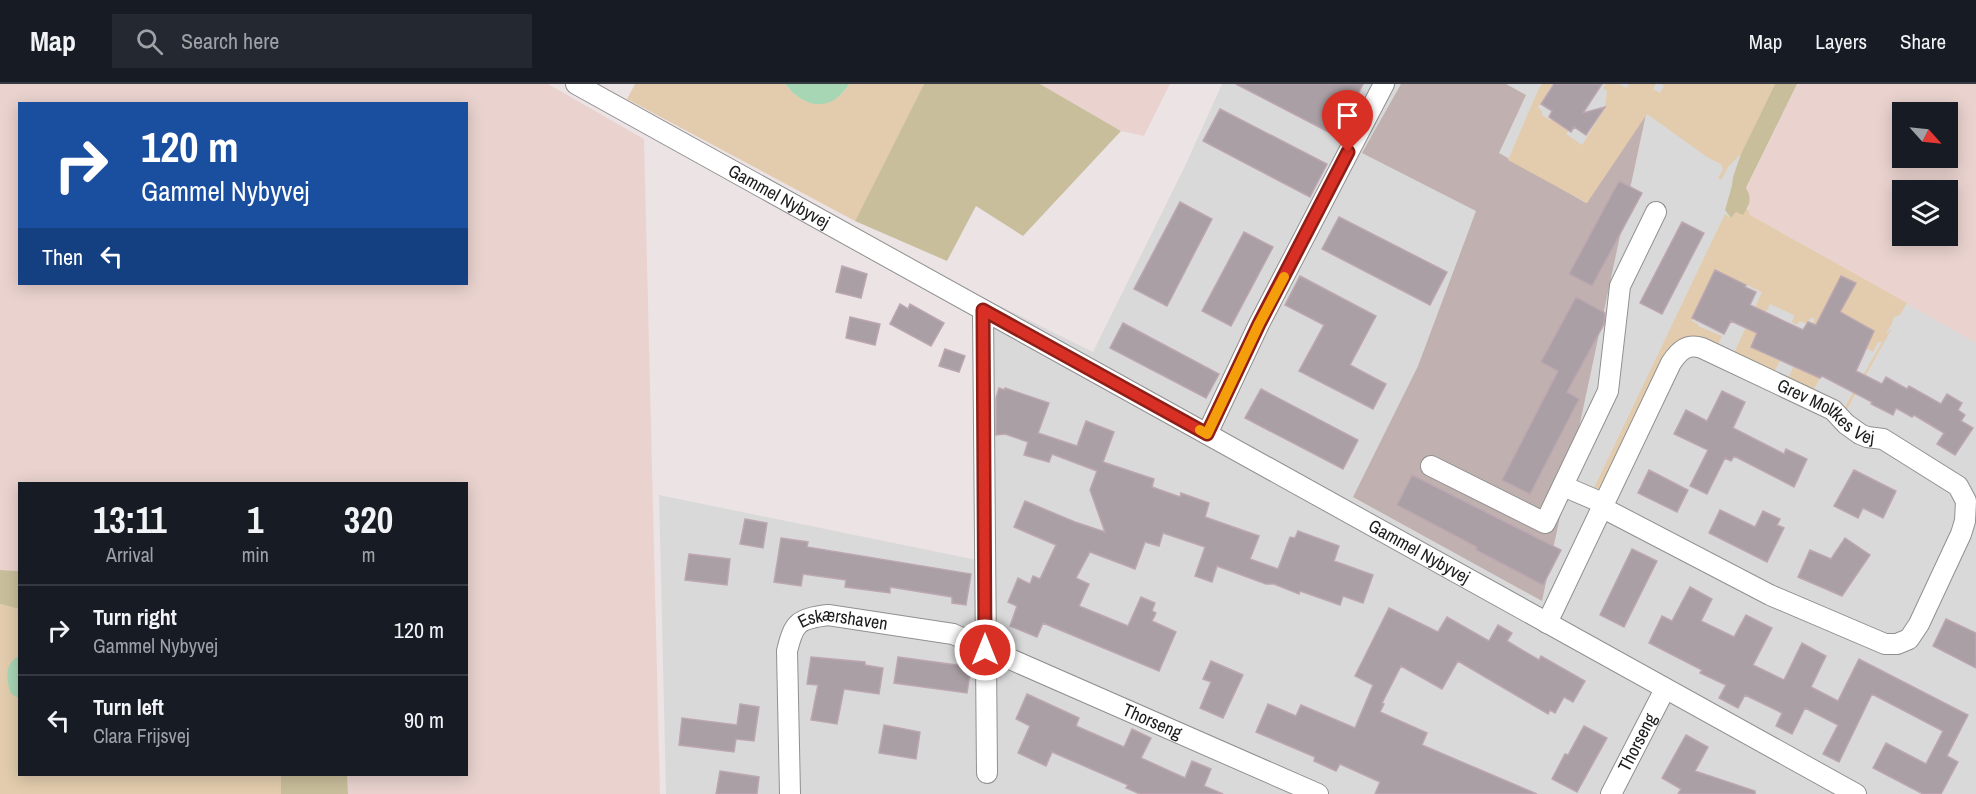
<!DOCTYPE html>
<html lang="en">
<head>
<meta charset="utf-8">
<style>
	:root { --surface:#171b24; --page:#242831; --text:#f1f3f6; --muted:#9ea1a6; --line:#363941 }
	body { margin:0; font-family:"Archivo Narrow",sans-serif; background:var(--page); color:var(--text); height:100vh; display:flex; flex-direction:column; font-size:22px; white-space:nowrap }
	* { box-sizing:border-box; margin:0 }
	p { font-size:20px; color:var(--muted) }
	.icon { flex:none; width:33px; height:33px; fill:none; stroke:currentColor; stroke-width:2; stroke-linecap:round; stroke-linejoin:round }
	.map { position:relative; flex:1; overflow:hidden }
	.drawer { position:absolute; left:18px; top:398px; width:450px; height:294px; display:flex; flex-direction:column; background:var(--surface); border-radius:0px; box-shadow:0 3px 15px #0003 }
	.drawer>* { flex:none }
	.banner { position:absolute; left:18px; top:18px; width:450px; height:183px; border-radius:0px; box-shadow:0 3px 15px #0003; background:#1a4fa0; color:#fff; overflow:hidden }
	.needle { width:39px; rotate:117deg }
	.controls { position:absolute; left:1892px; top:18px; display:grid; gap:12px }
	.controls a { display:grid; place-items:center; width:66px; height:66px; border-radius:0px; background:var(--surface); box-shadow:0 3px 15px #0003; font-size:30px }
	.pin { position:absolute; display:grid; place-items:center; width:51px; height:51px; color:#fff; margin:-62px -26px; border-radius:50% 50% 50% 0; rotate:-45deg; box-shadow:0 0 6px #0007 }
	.pin .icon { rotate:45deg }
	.me { position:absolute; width:66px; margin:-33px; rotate:0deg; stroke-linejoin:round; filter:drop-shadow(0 0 4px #0008) }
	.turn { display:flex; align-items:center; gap:21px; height:126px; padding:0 24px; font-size:27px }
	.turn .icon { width:78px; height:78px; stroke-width:2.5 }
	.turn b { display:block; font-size:42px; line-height:51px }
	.then { display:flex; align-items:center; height:57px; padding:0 24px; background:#0003; gap:12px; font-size:22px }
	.eta { display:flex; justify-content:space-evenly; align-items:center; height:102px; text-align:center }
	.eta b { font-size:36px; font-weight:700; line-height:42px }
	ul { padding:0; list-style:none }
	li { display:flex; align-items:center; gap:18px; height:90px; padding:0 24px; border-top:2px solid var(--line) }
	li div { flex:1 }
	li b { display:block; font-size:22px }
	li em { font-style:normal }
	header { display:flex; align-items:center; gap:36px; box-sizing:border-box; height:84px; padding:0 30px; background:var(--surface); border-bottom:2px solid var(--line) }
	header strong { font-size:28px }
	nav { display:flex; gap:33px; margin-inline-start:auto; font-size:21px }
	.search { width:420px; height:54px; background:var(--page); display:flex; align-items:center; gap:15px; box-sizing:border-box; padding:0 21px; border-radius:0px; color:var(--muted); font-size:22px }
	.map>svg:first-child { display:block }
	.residential { fill:#dad9da }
	.construction { fill:#c0b0af }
	.farmland { fill:#ead3cf; fill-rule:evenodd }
	.grass { fill:#e2ccad }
	.forest { fill:#c8be9b }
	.water { fill:#a7d6b5 }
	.building { fill:#aa9fa4; stroke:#bca7b1; stroke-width:1.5 }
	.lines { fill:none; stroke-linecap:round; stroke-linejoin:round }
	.minor-casing { stroke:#909090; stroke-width:22 }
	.minor { stroke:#fff; stroke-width:20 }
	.route-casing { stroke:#8d1f18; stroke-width:15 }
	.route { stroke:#d93025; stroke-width:10 }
	.slow { stroke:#f59e0b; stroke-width:10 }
	.labels { text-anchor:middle; stroke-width:5; stroke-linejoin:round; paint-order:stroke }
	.street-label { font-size:18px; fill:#1c1c1c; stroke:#fff }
</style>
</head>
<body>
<header>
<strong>Map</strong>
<div class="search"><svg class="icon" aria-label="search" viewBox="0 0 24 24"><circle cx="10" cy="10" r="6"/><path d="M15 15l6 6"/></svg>Search here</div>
<nav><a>Map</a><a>Layers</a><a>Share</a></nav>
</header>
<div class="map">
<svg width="1976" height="710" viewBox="0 0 1976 710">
	<rect width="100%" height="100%" fill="#ece3e5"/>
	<path class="residential" d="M 1222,0 L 1692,0 L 1755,42 L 1733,93 L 1732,101 L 1725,126 L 1843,183 L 1976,259 L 1976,710 L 666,710 L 659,411 L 977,476 L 975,234 L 984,214 L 1093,268 L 1185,82 Z"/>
	<path class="construction" d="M 1401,0 L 1506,0 L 1526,11 L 1499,69 L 1586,119 L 1646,30 L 1542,517 L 1353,413 L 1418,282 L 1476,127 L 1362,69 Z"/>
	<path class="farmland" d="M 0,0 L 548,0 L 644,55 L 660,710 L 348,710 L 347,690 L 466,690 L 466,399 L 20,399 L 19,487 L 0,486 ZM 20,20 L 466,20 L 466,200 L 20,200 Z
		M 1040,0 L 1170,0 L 1144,52 L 1121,47 Z
		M 1797,0 L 1976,0 L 1976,259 L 1750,131 L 1748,125 L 1750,114 L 1746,105 ZM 1902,28 L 1947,28 L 1947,74 L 1902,74 ZM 1902,106 L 1947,106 L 1947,152 L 1902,152 Z"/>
	<path class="grass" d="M 635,0 L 785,0 C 804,24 832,28 849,0 L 924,0 L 855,137 L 627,15 Z
		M 1542,0 L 1553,0 L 1538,23 L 1542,27 L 1542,31 L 1550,36 L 1551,34 L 1569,46 L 1566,50 L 1582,61 L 1605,24 L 1607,7 L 1603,4 L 1606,0 L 1619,0 L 1626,4 L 1629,0 L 1656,0 L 1653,5 L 1660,9 L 1664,2 L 1661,0 L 1775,0 L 1741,70 L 1728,83 L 1721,96 L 1718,94 L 1723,86 L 1721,80 L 1707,73 L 1647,30 L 1587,119 L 1508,76 L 1539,4 Z
		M 1748,125 L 1750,131 L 1907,219 L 1900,231 L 1894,233 L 1891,242 L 1886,248 L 1888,249 L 1890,245 L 1891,246 L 1846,327 L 1846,321 L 1882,258 L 1878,258 L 1873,268 L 1866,264 L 1865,248 L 1867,243 L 1837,226 L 1855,199 L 1841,192 L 1811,289 L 1820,294 L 1813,307 L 1788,295 L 1815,235 L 1810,234 L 1807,240 L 1799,237 L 1797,241 L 1792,238 L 1794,231 L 1770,220 L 1750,263 L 1780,277 L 1774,288 L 1734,269 L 1762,208 L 1715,186 L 1692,237 L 1698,240 L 1698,242 L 1722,252 L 1718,261 C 1694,256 1682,247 1667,270 L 1600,405 L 1594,404 L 1725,130 L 1731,134 L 1736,128 L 1740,129 Z
		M 0,520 L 19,525 L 20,690 L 281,690 L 281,710 L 0,710 Z"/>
	<path class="forest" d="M 924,0 L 1040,0 L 1121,47 L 1023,152 L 976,122 L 947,177 L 855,137 Z
		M 1775,0 L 1797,0 L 1746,104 C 1753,116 1749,121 1743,131 L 1736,128 L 1731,134 L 1725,126 L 1732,101 L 1733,93 L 1741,70 Z
		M 0,486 L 19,487 L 19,525 L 0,520 Z
		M 281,690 L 347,690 L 348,710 L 281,710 Z"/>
	<path class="water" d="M 785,0 L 849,0 C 831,29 805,25 785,0 Z
		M 19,572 L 19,614 L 11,610 C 6,596 4,579 19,572 Z"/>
	<path class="building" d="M 1236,0 L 1363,0 L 1353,20 L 1357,22 L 1340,54 Z
		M 1554,0 L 1602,0 L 1583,29 L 1605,23 L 1586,51 L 1574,43 L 1571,48 L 1549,33 L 1552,27 L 1541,20 Z
		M 1220,25 L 1327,80 L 1310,113 L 1203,57 Z
		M 1619,97 L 1642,109 L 1592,202 L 1569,190 Z
		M 1180,118 L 1212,135 L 1167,222 L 1134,205 Z
		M 1339,133 L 1447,188 L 1430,221 L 1322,165 Z
		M 1682,138 L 1704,149 L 1662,230 L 1640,219 Z
		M 1244,148 L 1273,163 L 1231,242 L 1202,227 Z
		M 842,182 L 867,190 L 861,214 L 836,208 Z
		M 1715,186 L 1746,201 L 1745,203 L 1756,208 L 1750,221 L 1803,246 L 1808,238 L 1816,241 L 1841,192 L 1856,199 L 1840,228 L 1874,247 L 1856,287 L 1882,300 L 1886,293 L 1907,305 L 1909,302 L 1941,320 L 1947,310 L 1962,319 L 1958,326 L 1965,331 L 1961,337 L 1973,344 L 1955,371 L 1937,360 L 1944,349 L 1914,331 L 1912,333 L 1896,324 L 1893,331 L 1871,320 L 1872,318 L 1822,292 L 1820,294 L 1751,263 L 1757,249 L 1731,237 L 1724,250 L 1692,234 Z
		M 1300,192 L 1376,232 L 1350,281 L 1386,300 L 1373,325 L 1299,287 L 1324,241 L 1285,221 Z
		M 1576,213 L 1605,229 L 1604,240 L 1567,308 L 1579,315 L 1530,410 L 1502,396 L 1558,287 L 1541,278 Z
		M 900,220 L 908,225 L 910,220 L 944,239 L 931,262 L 890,240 Z
		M 850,233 L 880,240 L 875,261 L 846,254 Z
		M 1123,239 L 1219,290 L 1206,314 L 1110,264 Z
		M 945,265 L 965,272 L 959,288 L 939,282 Z
		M 999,304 L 1004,306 L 1005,304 L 1049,319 L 1038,349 L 1077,362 L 1086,337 L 1114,348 L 1103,378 L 1154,395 L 1152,403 L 1180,413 L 1181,409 L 1209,419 L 1205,433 L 1259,452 L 1250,475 L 1278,485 L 1290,453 L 1295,454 L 1298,447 L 1339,462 L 1334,477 L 1373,491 L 1363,519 L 1343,512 L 1340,521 L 1300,507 L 1299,510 L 1274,500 L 1266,500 L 1217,482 L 1212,498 L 1195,492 L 1205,463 L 1163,449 L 1159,462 L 1145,458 L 1135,485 L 1090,468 L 1076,494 L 1089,500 L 1079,522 L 1128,542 L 1141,513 L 1155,519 L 1152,527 L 1156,529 L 1152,537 L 1176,548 L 1159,587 L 1043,539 L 1037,553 L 1010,542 L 1017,522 L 1008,518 L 1018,494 L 1030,500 L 1033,492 L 1040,495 L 1056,461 L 1014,443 L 1025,417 L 1075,438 L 1105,448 L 1090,406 L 1097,387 L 1052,370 L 1049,378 L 1024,371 L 1028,358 L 1005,350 L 996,351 L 996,314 Z
		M 1261,305 L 1358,356 L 1343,385 L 1245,334 Z
		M 1722,307 L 1745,318 L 1733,344 L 1784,370 L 1786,365 L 1807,375 L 1794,403 L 1734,372 L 1731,377 L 1725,374 L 1707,410 L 1690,402 L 1708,366 L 1674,350 L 1686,326 L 1707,337 Z
		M 1649,386 L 1688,406 L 1677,428 L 1638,409 Z
		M 1854,386 L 1896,407 L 1883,434 L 1863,424 L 1858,434 L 1834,422 Z
		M 1412,391 L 1561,466 L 1543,501 L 1476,466 L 1477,463 L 1397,421 Z
		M 1720,426 L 1755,443 L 1763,427 L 1780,435 L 1777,441 L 1784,444 L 1767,478 L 1709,449 Z
		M 745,435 L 767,439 L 763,464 L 740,460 Z
		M 781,454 L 808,458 L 807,463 L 971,490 L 966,521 L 952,519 L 952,513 L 890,503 L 890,509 L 845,503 L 846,496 L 803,490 L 801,502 L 774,498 Z
		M 1845,454 L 1870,471 L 1842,512 L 1798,493 L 1810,466 L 1831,475 Z
		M 1632,465 L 1657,477 L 1624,543 L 1600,531 Z
		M 689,470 L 730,475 L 727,501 L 685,496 Z
		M 1690,503 L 1712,515 L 1701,537 L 1734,553 L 1746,531 L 1772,544 L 1753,581 L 1784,596 L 1802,559 L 1826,572 L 1811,603 L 1838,617 L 1859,575 L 1968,631 L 1947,672 L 1958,678 L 1941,710 L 1923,710 L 1873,684 L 1886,659 L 1926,680 L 1943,647 L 1872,610 L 1839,678 L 1823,670 L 1838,641 L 1805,624 L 1792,650 L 1776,642 L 1782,629 L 1745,611 L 1738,624 L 1719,614 L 1726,601 L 1700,589 L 1702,586 L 1649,559 L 1662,532 L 1672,537 Z
		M 1389,524 L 1438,548 L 1447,533 L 1489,557 L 1498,541 L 1512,549 L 1507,557 L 1539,576 L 1541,572 L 1585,597 L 1573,618 L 1564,613 L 1555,629 L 1550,626 L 1548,630 L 1458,577 L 1442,605 L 1401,582 L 1382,619 L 1384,620 L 1380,628 L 1427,649 L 1422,661 L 1537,710 L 1375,710 L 1380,698 L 1340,680 L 1336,687 L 1314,677 L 1315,673 L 1256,648 L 1268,620 L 1296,632 L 1301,621 L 1355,644 L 1373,601 L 1355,592 Z
		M 1946,535 L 1976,549 L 1976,584 L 1933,562 Z
		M 811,573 L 865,578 L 865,581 L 883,584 L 879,610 L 844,605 L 837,640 L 811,636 L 818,601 L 807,600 Z
		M 898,573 L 971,583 L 967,609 L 894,599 Z
		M 1211,577 L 1243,591 L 1223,634 L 1200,624 L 1211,598 L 1203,595 Z
		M 1027,610 L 1079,634 L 1076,642 L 1124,663 L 1132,645 L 1151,654 L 1141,674 L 1185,694 L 1192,677 L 1211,685 L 1204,702 L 1223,710 L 1140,710 L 1126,704 L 1128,701 L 1052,668 L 1046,682 L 1018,669 L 1030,642 L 1016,635 Z
		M 740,620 L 759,623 L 754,657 L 736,655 L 734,668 L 679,661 L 682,634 L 737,641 Z
		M 884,641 L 920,648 L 916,675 L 879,669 Z
		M 1584,642 L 1607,654 L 1577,708 L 1552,695 L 1565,670 L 1568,671 Z
		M 1686,651 L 1708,663 L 1695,687 L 1755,707 L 1755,710 L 1678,710 L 1681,705 L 1662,694 Z
		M 720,687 L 759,693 L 757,710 L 716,710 Z"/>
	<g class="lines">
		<g class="minor-casing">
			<g id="minor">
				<path id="s1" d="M 576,0 L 1856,710"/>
				<path d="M 983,226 L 987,689"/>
				<path d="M 1207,350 L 1259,240 L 1384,0"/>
				<path d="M 1431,382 L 1545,439 L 1608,307 L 1620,202 L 1656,128"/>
				<path d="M 1563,402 L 1605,420"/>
				<path id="s2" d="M 1547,539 L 1671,279 C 1679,267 1687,259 1702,264 L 1833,326 L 1846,340 L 1860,350 L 1867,353 L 1883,355 L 1958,402 L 1966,417 L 1965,437 L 1961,450 L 1919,540 L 1909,555 L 1897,560 L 1885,560 L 1770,511 L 1603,424"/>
				<path id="s3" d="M 790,710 L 787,567 C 794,538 798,535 828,531 L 953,550 L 1318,710"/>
				<path id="s4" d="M 1611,710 L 1665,605"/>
			</g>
		</g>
		<use href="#minor" class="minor"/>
	</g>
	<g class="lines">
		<g class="route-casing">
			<path id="route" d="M 985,566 L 983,226 L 1207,350 L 1259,240 L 1348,68"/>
		</g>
		<use href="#route" class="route"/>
		<path class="slow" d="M 1200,346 L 1207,350 L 1259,240 L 1284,193"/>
	</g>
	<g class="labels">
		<g class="street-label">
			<text dy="6" stroke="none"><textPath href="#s1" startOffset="232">Gammel Nybyvej</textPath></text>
			<text dy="6" stroke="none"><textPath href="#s2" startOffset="466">Grev Moltkes Vej</textPath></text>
			<text dy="6" stroke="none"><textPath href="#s1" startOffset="964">Gammel Nybyvej</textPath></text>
			<text dy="6" stroke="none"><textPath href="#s3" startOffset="219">Eskærshaven</textPath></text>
			<text dy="6" stroke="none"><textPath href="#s3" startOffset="548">Thorseng</textPath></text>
			<text dy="6" stroke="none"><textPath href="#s4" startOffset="58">Thorseng</textPath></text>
		</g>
	</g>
</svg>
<div class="controls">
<a><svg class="needle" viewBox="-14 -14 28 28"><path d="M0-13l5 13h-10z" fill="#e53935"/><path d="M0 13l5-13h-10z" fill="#9ea1a6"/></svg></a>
<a><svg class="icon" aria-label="layers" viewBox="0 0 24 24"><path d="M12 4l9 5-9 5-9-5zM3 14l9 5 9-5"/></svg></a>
</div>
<div class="pin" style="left:1348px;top:68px;background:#d93025"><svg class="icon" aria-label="arrive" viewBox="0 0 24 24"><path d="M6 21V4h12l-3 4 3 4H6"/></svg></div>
<svg class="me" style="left:985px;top:566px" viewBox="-20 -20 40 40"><circle r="17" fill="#d93025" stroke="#fff" stroke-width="3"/><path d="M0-11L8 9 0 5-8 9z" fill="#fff"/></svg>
<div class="banner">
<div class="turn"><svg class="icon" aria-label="right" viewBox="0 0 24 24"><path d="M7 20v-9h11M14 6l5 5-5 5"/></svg><div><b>120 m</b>Gammel Nybyvej</div></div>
<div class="then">Then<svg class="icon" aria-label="left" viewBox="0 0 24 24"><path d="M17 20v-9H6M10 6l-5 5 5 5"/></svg></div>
</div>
<section class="drawer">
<div class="eta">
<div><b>13:11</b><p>Arrival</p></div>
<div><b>1</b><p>min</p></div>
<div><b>320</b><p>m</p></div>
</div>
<ul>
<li><svg class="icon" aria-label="right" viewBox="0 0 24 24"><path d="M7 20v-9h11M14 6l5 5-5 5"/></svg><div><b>Turn right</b><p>Gammel Nybyvej</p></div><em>120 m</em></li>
<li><svg class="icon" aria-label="left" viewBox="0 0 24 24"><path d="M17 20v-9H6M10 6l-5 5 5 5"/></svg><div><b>Turn left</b><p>Clara Frijsvej</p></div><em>90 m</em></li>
</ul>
</section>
</div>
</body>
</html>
